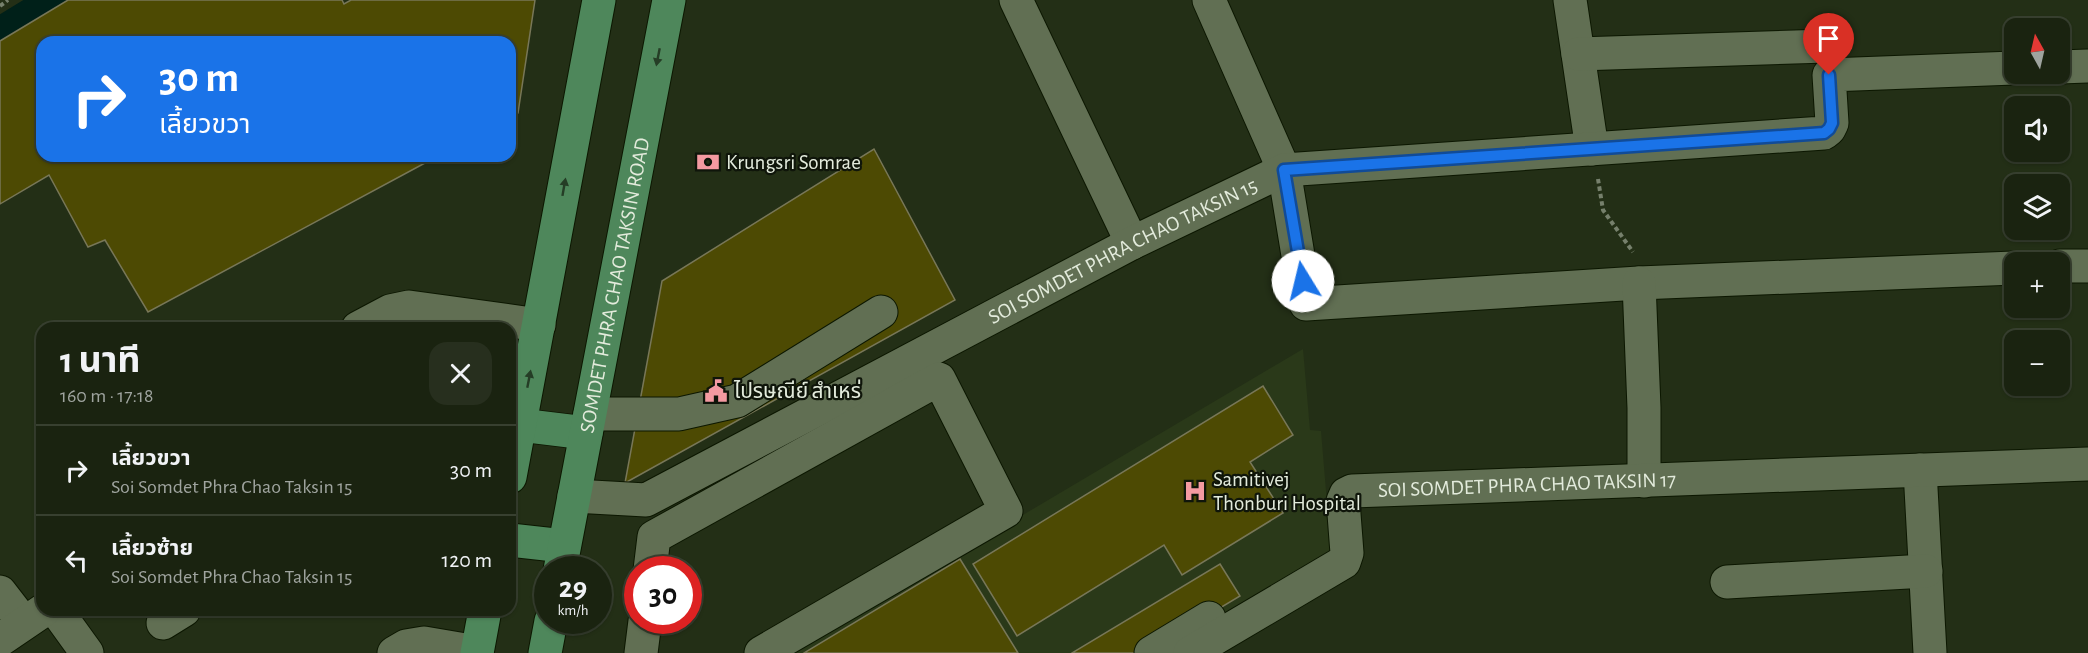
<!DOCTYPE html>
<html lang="th">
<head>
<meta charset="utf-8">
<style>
	:root { --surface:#1a2310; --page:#272f1e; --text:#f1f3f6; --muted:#9fa49f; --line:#384030 }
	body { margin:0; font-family:"Alegreya Sans","Noto Sans Thai",sans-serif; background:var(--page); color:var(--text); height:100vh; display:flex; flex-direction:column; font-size:22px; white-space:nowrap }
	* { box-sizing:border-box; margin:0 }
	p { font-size:20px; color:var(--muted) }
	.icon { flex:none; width:33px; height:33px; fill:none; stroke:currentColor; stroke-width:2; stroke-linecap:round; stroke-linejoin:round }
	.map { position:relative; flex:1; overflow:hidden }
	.side { position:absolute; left:36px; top:322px; width:480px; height:294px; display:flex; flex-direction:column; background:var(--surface); border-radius:18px; box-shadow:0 2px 4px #0004,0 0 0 2px var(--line) }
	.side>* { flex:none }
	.hud { position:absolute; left:36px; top:36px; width:480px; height:126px; border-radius:18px; box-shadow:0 2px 4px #0004,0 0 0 2px var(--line); background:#1a73e8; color:#fff; overflow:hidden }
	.needle { width:39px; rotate:352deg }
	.fabs { position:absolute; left:2004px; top:18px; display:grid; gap:12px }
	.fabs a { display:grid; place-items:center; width:66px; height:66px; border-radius:12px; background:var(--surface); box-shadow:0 2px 4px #0004,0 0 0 2px var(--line); font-size:30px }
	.speed { position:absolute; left:534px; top:556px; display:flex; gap:12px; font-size:30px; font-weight:700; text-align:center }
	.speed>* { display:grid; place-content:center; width:78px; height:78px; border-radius:50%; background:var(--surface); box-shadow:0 2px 4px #0004,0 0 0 2px var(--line); line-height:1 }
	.speed small { font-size:15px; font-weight:400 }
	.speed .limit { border:9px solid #d22; background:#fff; color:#111 }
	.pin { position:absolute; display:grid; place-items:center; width:51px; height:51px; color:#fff; margin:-62px -26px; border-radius:50% 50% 50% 0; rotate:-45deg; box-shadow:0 0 6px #0007 }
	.pin .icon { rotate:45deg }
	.me { position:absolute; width:66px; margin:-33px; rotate:351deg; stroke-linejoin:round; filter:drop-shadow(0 0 4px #0008) }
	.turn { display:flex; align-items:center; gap:21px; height:126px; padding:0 24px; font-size:27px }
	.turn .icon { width:78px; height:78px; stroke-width:2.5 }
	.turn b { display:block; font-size:42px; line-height:51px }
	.round { display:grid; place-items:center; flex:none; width:63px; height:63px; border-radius:18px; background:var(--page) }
	.headline { display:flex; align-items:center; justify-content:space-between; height:102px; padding:0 24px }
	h1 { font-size:36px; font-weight:700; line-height:45px }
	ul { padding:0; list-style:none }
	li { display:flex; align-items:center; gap:18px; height:90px; padding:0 24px; border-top:2px solid var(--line) }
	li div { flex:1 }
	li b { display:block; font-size:22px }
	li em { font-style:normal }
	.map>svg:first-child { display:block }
	.built { fill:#2a3919 }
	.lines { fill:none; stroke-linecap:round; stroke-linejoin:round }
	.canal { stroke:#002019; stroke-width:32 }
	.building { fill:#4d4a03; stroke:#787758; stroke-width:1.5 }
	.minor-casing { stroke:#0c1701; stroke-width:35 }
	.major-casing { stroke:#0c1701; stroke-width:35 }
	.path { stroke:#76806c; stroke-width:4; stroke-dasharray:4.5 3; stroke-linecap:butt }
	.minor { stroke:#616f53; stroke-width:33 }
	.major { stroke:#4e875b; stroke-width:33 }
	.oneway { fill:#253d26 }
	.route-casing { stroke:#114b97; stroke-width:15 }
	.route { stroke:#1a73e8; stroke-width:10 }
	.labels { text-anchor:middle; stroke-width:4.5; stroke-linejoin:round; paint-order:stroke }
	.poi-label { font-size:21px; fill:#e3ebdc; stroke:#0f150a; text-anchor:start }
	.street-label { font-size:21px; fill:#e3ebdc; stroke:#0f150a }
</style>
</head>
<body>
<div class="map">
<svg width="2088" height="653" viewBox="0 0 2088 653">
	<rect width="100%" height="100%" fill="#232f16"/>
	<path class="built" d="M 1303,349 L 1310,430 L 1321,431 L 1331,551 L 1159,653 L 790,653 Z"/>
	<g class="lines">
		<path class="canal" d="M 0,33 L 54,0"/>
	</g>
	<path class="building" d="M 68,0 L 342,0 L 344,4 L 351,0 L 535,0 L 518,113 L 510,117 L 510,42 L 42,42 L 42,156 L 438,156 L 148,312 L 105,240 L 88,247 L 49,175 L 0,204 L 0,41 Z
		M 874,149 L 955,300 L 625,483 L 662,281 Z
		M 1263,386 L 1293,435 L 1250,462 L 1283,513 L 1182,575 L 1164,545 L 1017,636 L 973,564 Z
		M 960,559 L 1018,653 L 804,653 Z
		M 1220,564 L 1240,596 L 1145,653 L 1072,653 Z"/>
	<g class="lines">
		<g class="minor-casing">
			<g id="minor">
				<path d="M 1016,0 L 1132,243"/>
				<path d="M 1209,0 L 1284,170 L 1306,304 L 1639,283 L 2014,268"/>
				<path d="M 1570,0 L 1592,149"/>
				<path d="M 1578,54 L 1827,46"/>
				<path d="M 2060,67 L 2088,66"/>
				<path d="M 2060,266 L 2088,266"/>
				<path d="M 1639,283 L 1644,408 L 1644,481"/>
				<path d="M 358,328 L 390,311 L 409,307 L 539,325"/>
				<path d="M 590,414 L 679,414 L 737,401 L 881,312"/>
				<path d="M 1920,470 L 1930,653"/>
				<path id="s1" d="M 574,496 L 646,500 L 1132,243 L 1284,170 L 1824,133 L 1829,129 L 1832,123 L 1829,75 L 2014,68"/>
				<path d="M 650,570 L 654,537 L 939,379 L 1006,511 L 761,653"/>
				<path d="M 1727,582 L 1926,571"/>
				<path d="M 0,592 L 24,623"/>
				<path d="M 56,610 L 87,653"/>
				<path d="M 163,623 L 184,610"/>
				<path d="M 0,640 L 44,610"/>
				<path d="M 394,653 L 406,646 L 424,643 L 477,652"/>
				<path d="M 641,653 L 645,621"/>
				<path d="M 1151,653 L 1209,618"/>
				<path id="s2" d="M 1190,653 L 1344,562 L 1347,553 L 1343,501 L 1346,494 L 1352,491 L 2088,464"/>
			</g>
		</g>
		<g class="major-casing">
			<g id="major">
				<path d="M 520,425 L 586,433"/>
				<path d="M 510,477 L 599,0"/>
				<path d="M 510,540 L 564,546"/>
				<path id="s3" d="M 560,570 L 669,0"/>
				<path d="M 477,653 L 485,610"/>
				<path d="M 545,653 L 551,621"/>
			</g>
		</g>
		<path class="path" d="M 0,6 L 8,0
			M 1598,179 L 1603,210 L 1633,252"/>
		<use href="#minor" class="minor"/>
		<use href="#major" class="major"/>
	</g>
	<defs><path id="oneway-solid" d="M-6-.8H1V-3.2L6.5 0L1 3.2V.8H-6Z" transform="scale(1.5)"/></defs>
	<g class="oneway">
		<use href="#oneway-solid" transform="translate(658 57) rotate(101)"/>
		<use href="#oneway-solid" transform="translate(564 187) rotate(-80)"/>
		<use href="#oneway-solid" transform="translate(529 379) rotate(-79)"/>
	</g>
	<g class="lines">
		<g class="route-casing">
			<path id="route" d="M 1303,281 L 1284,170 L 1824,133 L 1829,129 L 1832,123 L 1829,75"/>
		</g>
		<use href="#route" class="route"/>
	</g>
	<defs>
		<g id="bank-bare" transform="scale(1.8)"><path d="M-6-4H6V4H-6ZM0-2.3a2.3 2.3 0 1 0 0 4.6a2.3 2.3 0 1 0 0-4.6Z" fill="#f49aa1" stroke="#0f150a" stroke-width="2.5" paint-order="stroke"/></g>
		<g id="civic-bare" transform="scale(1.8)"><path d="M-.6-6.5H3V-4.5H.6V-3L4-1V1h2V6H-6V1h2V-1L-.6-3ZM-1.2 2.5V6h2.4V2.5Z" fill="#f49aa1" stroke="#0f150a" stroke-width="2.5" paint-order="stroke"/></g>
		<g id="hospital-bare" transform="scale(1.8)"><path d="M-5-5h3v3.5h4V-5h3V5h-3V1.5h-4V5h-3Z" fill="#f49aa1" stroke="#0f150a" stroke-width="2.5" paint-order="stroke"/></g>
	</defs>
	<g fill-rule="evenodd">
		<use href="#bank-bare" x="708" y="162"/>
		<use href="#civic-bare" x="716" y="391"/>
		<use href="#hospital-bare" x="1195" y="491"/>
	</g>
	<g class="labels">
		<g class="poi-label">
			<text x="726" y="169">Krungsri Somrae</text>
			<text x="734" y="398">ไปรษณีย์ สำเหร่</text>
			<text x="1213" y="486">Samitivej<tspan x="1213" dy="24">Thonburi Hospital</tspan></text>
		</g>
		<g class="street-label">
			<text dy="7" stroke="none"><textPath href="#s1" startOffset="610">SOI SOMDET PHRA CHAO TAKSIN 15</textPath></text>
			<text dy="7" stroke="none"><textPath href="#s3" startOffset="290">SOMDET PHRA CHAO TAKSIN ROAD</textPath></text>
			<text dy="7" stroke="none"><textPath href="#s2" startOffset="430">SOI SOMDET PHRA CHAO TAKSIN 17</textPath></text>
		</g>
	</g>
</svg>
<div class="fabs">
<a><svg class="needle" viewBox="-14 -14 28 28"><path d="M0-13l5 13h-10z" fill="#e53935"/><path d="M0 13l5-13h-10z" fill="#9fa49f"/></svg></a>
<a><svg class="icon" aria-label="sound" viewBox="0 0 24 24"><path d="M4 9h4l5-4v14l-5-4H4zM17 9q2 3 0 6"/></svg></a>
<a><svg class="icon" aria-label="layers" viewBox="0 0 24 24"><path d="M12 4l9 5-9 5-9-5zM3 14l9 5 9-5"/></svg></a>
<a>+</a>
<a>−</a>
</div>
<div class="speed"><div>29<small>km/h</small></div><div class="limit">30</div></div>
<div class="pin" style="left:1829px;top:75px;background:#d93025"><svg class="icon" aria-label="arrive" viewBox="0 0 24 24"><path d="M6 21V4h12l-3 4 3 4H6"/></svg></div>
<svg class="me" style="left:1303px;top:281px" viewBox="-20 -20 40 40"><circle r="19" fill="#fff"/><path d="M0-13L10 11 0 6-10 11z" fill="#1a73e8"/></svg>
<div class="hud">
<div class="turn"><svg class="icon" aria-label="right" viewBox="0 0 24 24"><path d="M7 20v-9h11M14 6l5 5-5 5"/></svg><div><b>30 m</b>เลี้ยวขวา</div></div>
</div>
<section class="side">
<div class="headline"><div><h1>1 นาที</h1><p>160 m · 17:18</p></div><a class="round"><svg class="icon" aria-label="close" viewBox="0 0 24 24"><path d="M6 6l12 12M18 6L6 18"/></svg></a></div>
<ul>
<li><svg class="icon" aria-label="right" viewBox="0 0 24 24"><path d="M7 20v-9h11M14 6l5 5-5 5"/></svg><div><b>เลี้ยวขวา</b><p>Soi Somdet Phra Chao Taksin 15</p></div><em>30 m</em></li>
<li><svg class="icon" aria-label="left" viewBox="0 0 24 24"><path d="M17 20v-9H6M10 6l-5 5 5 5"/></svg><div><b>เลี้ยวซ้าย</b><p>Soi Somdet Phra Chao Taksin 15</p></div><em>120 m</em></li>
</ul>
</section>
</div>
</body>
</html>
